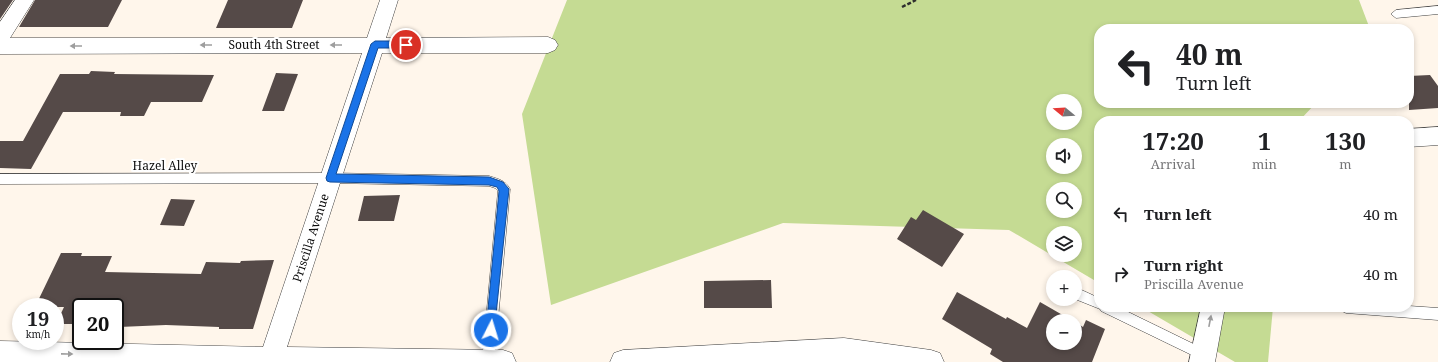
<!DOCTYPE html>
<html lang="en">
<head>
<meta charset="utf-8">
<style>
	:root { --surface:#fff; --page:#f6f6f6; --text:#202124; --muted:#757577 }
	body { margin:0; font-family:"Noto Serif",serif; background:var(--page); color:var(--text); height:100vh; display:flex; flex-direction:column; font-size:15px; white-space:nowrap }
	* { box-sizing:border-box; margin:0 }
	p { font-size:13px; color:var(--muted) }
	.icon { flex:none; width:22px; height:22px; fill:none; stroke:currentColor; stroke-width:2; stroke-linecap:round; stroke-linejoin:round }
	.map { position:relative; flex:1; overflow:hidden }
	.drawer { position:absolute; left:1094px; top:116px; width:320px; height:196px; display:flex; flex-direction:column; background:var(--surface); border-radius:16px; box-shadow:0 2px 6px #0003 }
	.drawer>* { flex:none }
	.top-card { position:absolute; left:1094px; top:24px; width:320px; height:84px; border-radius:16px; box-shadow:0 2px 6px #0003; background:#fff; color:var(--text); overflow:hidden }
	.needle { width:26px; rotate:288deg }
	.fabs { position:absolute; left:1046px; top:94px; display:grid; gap:8px }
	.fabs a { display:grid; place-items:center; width:36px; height:36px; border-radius:50%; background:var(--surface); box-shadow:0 2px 6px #0003; font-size:20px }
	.speed { position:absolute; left:12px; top:298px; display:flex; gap:8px; font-size:20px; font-weight:700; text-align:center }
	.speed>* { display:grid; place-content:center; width:52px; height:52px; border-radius:50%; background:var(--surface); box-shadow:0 2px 6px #0003; line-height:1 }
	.speed small { font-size:10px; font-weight:400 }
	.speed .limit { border:2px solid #111; border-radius:6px; background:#fff; color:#111 }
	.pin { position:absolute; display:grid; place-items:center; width:34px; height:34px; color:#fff; margin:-17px; border:2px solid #fff; border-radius:50%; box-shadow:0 1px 4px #0007 }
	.me { position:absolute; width:44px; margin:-22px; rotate:5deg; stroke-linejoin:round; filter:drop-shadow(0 0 3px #0008) }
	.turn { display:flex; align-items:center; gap:14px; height:84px; padding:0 16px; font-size:18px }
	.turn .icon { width:52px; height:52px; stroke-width:2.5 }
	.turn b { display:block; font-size:28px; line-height:34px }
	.eta { display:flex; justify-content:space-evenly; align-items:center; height:68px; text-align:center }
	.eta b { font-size:24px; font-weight:700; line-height:28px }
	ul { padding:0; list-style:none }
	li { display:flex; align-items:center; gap:12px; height:60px; padding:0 16px }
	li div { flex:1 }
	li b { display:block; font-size:15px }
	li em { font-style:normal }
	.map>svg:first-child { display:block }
	.forest { fill:#c5db93; fill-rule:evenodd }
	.building { fill:#554a48 }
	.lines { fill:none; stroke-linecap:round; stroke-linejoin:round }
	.service-casing { stroke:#3f3f3f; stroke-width:1 }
	.minor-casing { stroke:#3f3f3f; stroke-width:1 }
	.path { stroke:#2e2e2e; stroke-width:2.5; stroke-dasharray:4 2; stroke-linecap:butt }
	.service { fill:#fff; fill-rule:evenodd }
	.minor { fill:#fff; fill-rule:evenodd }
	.oneway { fill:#9e9e9e }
	.route { fill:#1a73e8; stroke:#114b97 }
	.labels { text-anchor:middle; stroke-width:4; stroke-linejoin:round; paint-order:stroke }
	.street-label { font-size:12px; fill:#0c0c0c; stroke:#fff }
</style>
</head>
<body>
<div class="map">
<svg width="1438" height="362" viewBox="0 0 1438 362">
	<rect width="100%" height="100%" fill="#fff6eb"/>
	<path class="forest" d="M 567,0 L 1359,0 L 1370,29 L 1099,29 L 1099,103 L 1316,103 L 1299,121 L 1099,121 L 1099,283 L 1009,230 L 783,223 L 551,305 L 522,114 ZM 1053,101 L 1075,101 L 1075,123 L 1053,123 ZM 1053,145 L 1075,145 L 1075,167 L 1053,167 ZM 1053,189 L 1075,189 L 1075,211 L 1053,211 ZM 1053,233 L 1075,233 L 1075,255 L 1053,255 Z
		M 1141,307 L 1273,307 L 1268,362 L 1235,362 Z"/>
	<path class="building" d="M 0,0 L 13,0 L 0,19 Z
		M 35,0 L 122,0 L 108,27 L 19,27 Z
		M 228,0 L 303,0 L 292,28 L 216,28 Z
		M 91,71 L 115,72 L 114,74 L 214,75 L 202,102 L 151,102 L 144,116 L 120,116 L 121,112 L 63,112 L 31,169 L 0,168 L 0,141 L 23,141 L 60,74 L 89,74 Z
		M 276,73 L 298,74 L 284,111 L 262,111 Z
		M 1430,75 L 1438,86 L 1438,108 L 1409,110 L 1409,76 Z
		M 400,195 L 394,221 L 358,221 L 364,196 Z
		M 171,199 L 195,200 L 184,226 L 160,225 Z
		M 923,210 L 964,234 L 942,267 L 897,239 L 911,217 L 916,220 Z
		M 61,253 L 82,253 L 81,256 L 112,256 L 105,272 L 201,274 L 206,262 L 240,263 L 241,261 L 274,260 L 253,329 L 219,329 L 219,327 L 166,325 L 119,327 L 120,324 L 115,324 L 115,307 L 81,307 L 81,324 L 56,324 L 64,307 L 35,307 Z
		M 771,280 L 772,308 L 704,308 L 704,281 Z
		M 957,292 L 1006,319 L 1007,317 L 1027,328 L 1040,302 L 1073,321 L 1053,321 L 1053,343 L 1075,343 L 1075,322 L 1083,327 L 1086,320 L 1105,329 L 1092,362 L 1003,362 L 990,354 L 992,349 L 942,319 Z"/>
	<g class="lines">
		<g class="service-casing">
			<path id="service" d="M 1438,6 L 1438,14 L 1396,18 L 1391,14 L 1396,10 Z
				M 330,173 L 489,176 C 498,179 505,180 510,189 L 494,362 L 482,362 L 498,191 L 495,188 L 489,186 L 330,183 L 0,184 L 0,174 Z
				M 1075,287 L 1099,298 L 1099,307 L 1118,307 L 1208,351 L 1210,355 L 1208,359 L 1204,361 L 1200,359 L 1101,311 L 1100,309 L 1075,299 Z
				M 1409,306 L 1438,308 L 1438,320 L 1346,313 L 1342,311 L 1340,307 Z"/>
		</g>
		<g class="minor-casing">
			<path id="minor" d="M 15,0 L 34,0 L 10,38 L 367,38 L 380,0 L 398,0 L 386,38 L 548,37 L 555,40 L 558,45 L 555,50 L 548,53 L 382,53 L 287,347 L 503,350 L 512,353 L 516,362 L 0,362 L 0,341 L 263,347 L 362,53 L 0,54 L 0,22 Z
				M 1438,127 L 1438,145 L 1409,147 L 1409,129 Z
				M 1201,307 L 1225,307 L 1215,362 L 1189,362 Z
				M 844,338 L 931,350 L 940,353 L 944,362 L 610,362 L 614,353 L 623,350 Z"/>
		</g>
		<path class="path" d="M 902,7 L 916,0"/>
		<use href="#service" class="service"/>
		<use href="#minor" class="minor"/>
	</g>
	<defs><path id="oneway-solid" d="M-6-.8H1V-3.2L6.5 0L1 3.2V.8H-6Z"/></defs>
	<g class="oneway">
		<use href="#oneway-solid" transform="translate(206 45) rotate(180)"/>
		<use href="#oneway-solid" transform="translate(336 45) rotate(180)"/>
		<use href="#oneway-solid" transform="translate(76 46) rotate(180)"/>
		<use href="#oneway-solid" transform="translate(1210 321) rotate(-79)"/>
		<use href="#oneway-solid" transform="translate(67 354) rotate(1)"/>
	</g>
	<path class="route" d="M 375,41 L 406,41 L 410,45 L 406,48 L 378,48 L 336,174 L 489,177 L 503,182 L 509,189 L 494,334 L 491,335 L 487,334 L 486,330 L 499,191 L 497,187 L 489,185 L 330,182 L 327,181 L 326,178 L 371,44 Z"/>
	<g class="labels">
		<g class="street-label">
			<text x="274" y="49">South 4th Street</text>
			<text x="165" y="170">Hazel Alley</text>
			<text transform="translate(311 238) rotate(-72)" y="4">Priscilla Avenue</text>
		</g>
	</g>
</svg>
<div class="fabs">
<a><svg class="needle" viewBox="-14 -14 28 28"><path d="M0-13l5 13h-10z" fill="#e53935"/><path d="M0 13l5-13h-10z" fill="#757577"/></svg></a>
<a><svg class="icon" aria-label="sound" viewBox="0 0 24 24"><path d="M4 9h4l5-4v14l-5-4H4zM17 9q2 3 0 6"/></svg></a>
<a><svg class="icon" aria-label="search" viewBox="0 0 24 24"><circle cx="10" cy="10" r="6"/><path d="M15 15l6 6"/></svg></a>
<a><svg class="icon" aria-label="layers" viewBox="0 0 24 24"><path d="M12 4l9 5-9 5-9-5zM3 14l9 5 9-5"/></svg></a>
<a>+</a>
<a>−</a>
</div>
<div class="speed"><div>19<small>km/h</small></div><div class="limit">20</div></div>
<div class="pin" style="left:406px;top:45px;background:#d93025"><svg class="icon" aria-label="arrive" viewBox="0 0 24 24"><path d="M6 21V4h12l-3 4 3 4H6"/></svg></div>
<svg class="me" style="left:491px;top:330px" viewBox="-20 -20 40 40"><circle r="17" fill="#1a73e8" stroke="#fff" stroke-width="3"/><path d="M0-11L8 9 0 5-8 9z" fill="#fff"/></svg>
<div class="top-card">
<div class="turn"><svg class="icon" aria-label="left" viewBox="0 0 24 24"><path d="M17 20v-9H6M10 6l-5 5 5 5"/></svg><div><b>40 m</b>Turn left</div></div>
</div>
<section class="drawer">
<div class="eta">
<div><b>17:20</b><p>Arrival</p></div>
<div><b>1</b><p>min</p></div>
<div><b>130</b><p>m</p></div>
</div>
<ul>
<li><svg class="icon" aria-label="left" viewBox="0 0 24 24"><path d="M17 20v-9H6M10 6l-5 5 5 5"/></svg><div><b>Turn left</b></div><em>40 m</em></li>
<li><svg class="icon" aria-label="right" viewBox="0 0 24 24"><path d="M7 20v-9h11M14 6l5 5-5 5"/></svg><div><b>Turn right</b><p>Priscilla Avenue</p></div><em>40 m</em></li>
</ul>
</section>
</div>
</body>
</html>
